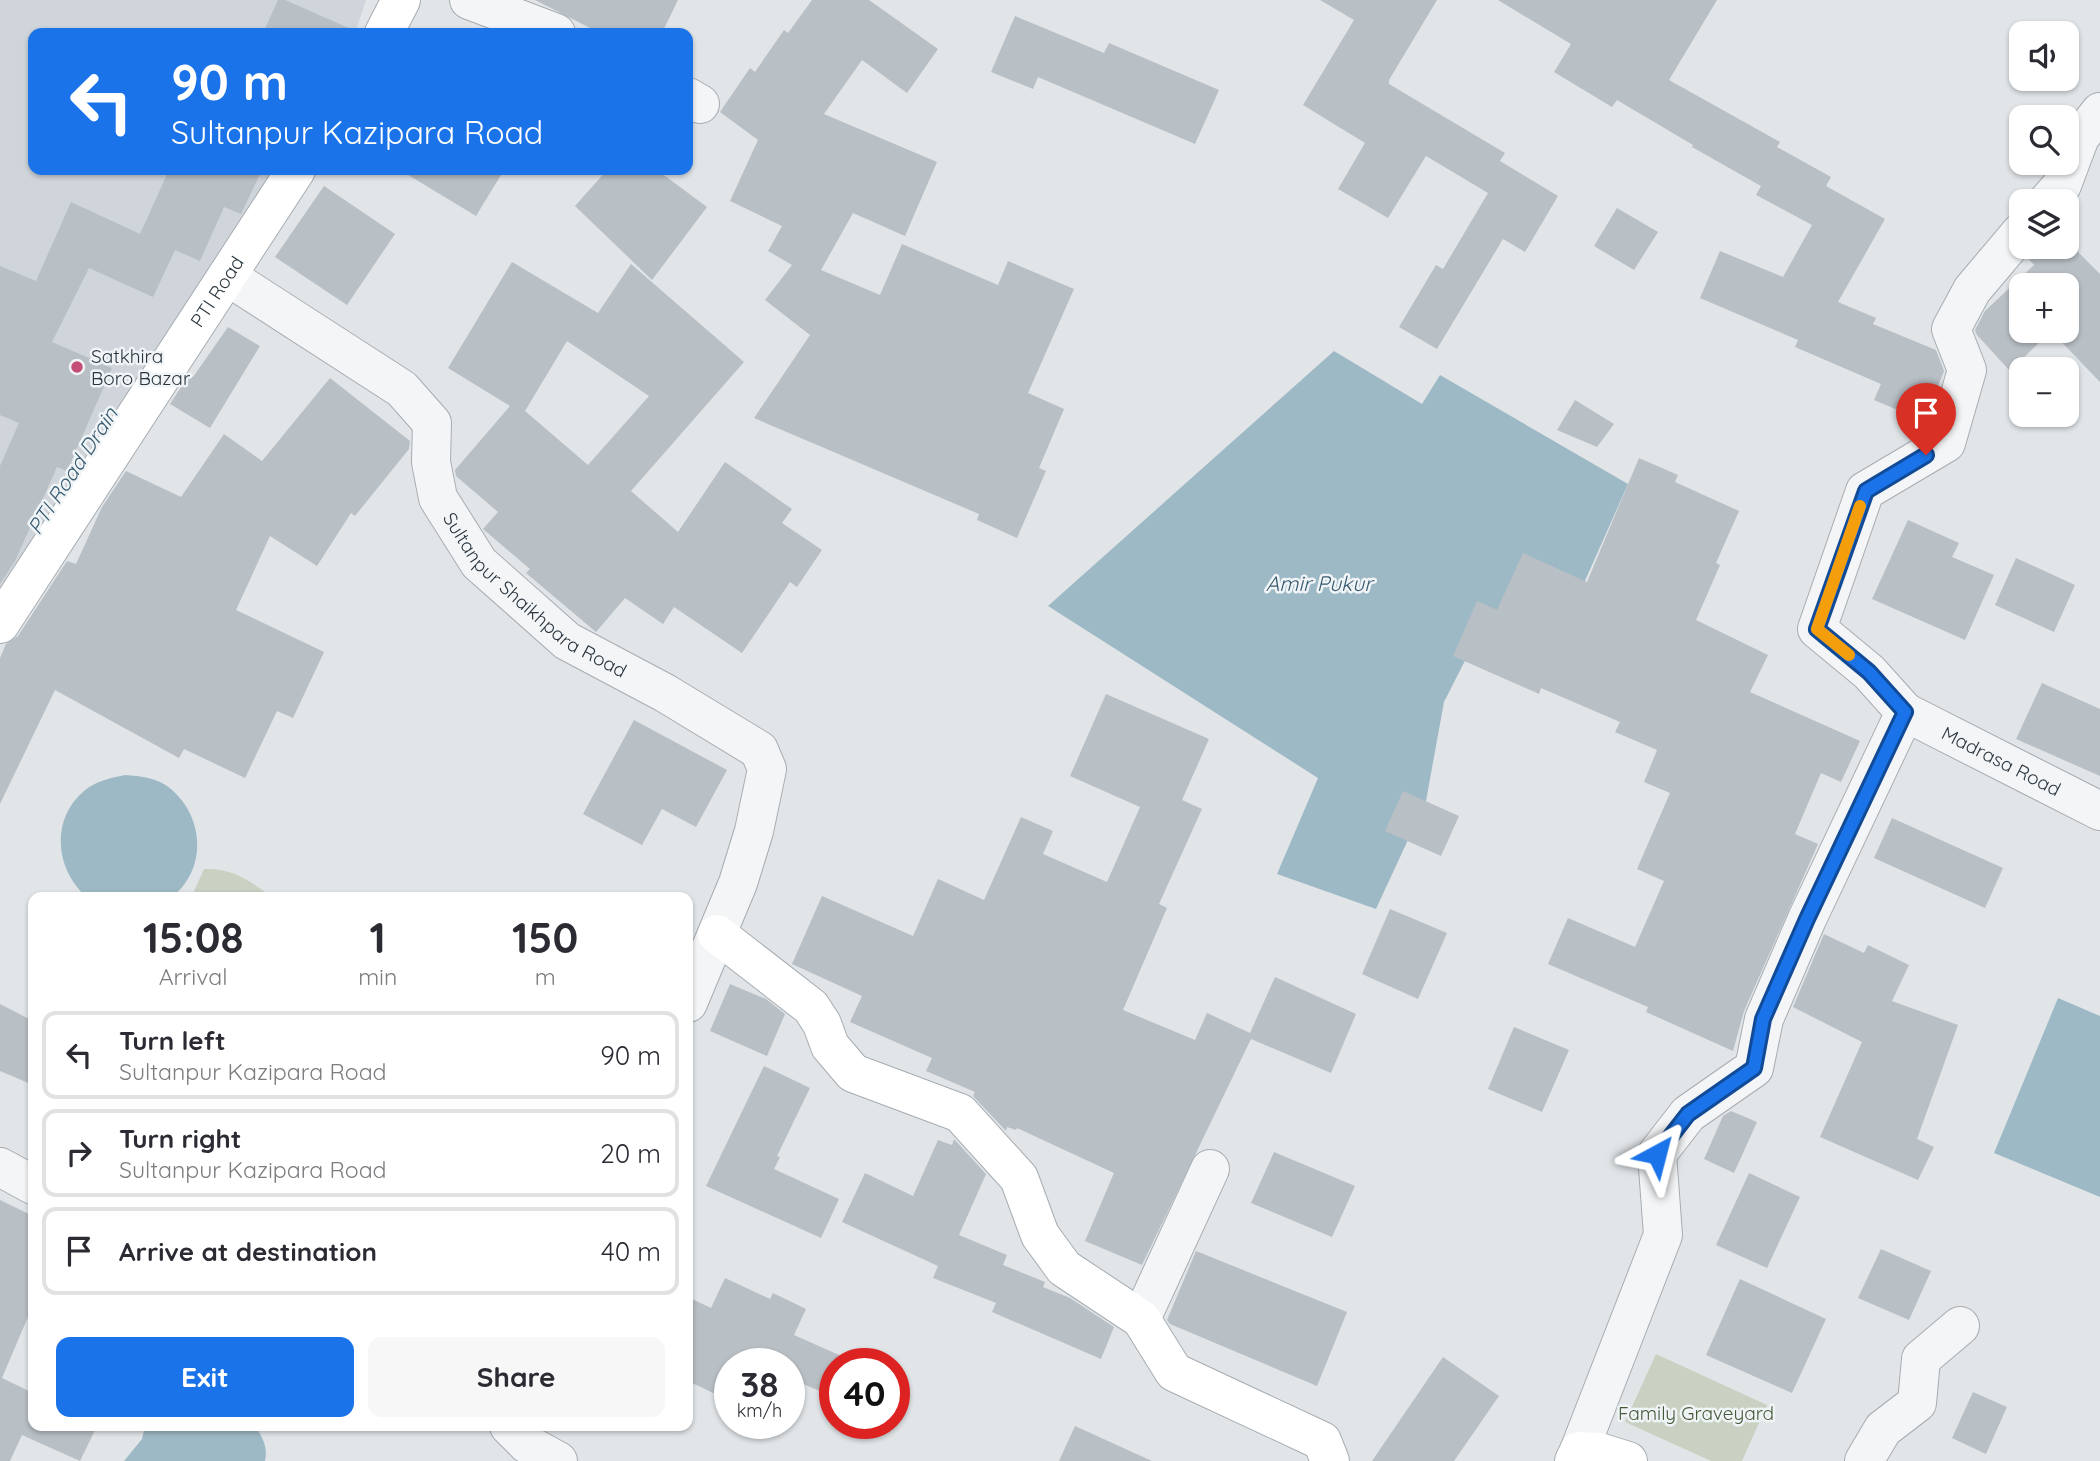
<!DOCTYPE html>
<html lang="en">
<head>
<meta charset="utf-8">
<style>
	:root { --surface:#fff; --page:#f7f7f7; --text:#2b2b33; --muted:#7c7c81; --line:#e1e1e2; --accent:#1a73e8 }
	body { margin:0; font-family:Quicksand,sans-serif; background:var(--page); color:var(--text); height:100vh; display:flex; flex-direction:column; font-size:26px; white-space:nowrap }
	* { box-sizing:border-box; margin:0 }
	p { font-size:23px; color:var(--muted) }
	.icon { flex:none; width:38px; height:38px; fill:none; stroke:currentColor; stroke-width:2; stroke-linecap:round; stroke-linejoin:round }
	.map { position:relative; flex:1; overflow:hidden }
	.sheet { position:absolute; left:28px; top:892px; width:665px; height:539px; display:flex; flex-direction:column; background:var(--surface); border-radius:14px; box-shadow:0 2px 5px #0004 }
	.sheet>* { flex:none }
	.banner { position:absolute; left:28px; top:28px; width:665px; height:147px; border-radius:14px; box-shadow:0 2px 5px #0004; background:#1a73e8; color:#fff; overflow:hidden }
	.buttons { position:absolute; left:2009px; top:21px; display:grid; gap:14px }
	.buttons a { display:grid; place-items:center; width:70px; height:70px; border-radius:14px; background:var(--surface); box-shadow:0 2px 5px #0004; font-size:35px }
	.speed { position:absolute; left:714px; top:1348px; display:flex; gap:14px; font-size:35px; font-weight:700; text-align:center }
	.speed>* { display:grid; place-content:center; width:91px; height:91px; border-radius:50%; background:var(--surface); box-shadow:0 2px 5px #0004; line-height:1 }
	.speed small { font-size:18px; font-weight:400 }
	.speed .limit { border:10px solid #d22; background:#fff; color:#111 }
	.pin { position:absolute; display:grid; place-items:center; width:60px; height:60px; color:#fff; margin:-72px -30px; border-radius:50% 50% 50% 0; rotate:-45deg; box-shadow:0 0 7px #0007 }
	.pin .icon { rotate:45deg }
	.me { position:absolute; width:77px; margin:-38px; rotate:38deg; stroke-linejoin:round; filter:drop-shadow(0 0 5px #0008) }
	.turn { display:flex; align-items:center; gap:24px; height:147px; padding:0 28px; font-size:32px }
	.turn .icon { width:91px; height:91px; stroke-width:2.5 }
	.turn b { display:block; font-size:49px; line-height:60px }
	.eta { display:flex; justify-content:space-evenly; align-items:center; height:119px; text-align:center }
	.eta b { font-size:42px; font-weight:700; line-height:49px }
	.action { display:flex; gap:14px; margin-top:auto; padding:14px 28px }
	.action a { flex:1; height:80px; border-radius:14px; background:var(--accent); color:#fff; font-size:28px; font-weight:700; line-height:80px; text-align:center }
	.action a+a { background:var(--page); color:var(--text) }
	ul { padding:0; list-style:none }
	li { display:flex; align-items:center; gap:21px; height:88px; margin:0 14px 10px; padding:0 14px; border:4px solid var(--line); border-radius:14px }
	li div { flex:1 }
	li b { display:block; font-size:26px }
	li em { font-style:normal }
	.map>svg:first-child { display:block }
	.built { fill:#cfd5da }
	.green { fill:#c9d2c2 }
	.water { fill:#9eb9c6 }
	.building { fill:#b8bfc5; fill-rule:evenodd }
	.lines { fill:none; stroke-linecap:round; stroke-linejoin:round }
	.tertiary-casing { stroke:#a6adb2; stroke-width:40 }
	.secondary-casing { stroke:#a6adb2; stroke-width:40 }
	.tertiary { stroke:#f3f5f7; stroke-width:38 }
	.secondary { stroke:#fff; stroke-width:38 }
	.route-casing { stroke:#114b97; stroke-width:18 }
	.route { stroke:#1a73e8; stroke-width:12 }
	.slow { stroke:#f59e0b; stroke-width:12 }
	.poi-dot { fill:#c54e76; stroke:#f0f4f6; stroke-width:2.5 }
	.labels { text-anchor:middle; stroke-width:5; stroke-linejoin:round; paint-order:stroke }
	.street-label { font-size:19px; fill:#2a363f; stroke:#f0f4f6 }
	.poi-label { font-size:19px; fill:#2a363f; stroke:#f0f4f6; text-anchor:start }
	.park-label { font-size:19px; fill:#455a39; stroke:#f0f4f6 }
	.water-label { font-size:21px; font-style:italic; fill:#375b70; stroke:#f0f4f6 }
</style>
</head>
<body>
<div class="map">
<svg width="2100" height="1461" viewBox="0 0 2100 1461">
	<rect width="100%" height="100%" fill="#e1e5e8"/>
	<path class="built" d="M 0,0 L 366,0 L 355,33 L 33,33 L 33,170 L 286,170 L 0,611 Z"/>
	<path class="green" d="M 204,869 C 234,868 250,881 273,898 L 191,898 Z
		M 1656,1354 L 1767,1405 L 1742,1461 L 1711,1461 L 1625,1422 Z"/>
	<path class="water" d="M 1334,351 L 1422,404 L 1440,375 L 1628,484 L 1576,601 L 1475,641 L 1444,702 L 1426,801 L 1376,909 L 1277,874 L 1318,778 L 1048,606 Z
		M 125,775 C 141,776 158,778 171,789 C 205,818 207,870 171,898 L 88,898 C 55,871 50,819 84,791 C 96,781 110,778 125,775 Z
		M 2058,998 L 2100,1016 L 2100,1197 L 1994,1153 Z
		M 145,1426 L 254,1426 C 263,1436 268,1448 265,1461 L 124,1461 L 142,1439 Z"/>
	<path class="building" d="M 278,0 L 285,0 L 360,33 L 263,33 Z
		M 535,0 L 678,0 L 662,33 L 600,33 Z
		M 812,0 L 869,0 L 938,49 L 907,93 L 862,60 L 824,114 L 937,162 L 905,236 L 853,213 L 821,270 L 880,295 L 902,244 L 998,285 L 1008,261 L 1074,289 L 1028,393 L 1064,409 L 1039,468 L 1046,471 L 1017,538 L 977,520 L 979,514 L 754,418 L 810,335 L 765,300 L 792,265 L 768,251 L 782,226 L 730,201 L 758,140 L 720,112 L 750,68 L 755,72 L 784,30 L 788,33 Z
		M 1320,0 L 1437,0 L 1389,80 L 1389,84 L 1505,153 L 1500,161 L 1558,196 L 1525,252 L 1503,239 L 1437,349 L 1399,327 L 1436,265 L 1443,269 L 1488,193 L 1426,156 L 1388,218 L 1338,189 L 1365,143 L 1303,105 L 1354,20 Z
		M 1498,0 L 1717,0 L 1669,80 L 1780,142 L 1777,147 L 1831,177 L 1826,186 L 1885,219 L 1838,302 L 1876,318 L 1873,324 L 1936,350 L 1944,371 L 1924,421 L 1874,400 L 1881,384 L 1795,347 L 1798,340 L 1700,298 L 1720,251 L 1783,277 L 1812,225 L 1756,195 L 1761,186 L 1692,147 L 1693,145 L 1617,100 L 1612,107 L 1554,72 L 1571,44 Z
		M 1015,16 L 1104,53 L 1109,43 L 1219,90 L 1195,144 L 1038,77 L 1033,89 L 991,72 Z
		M 169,170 L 262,170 L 241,214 L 224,207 L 200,261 L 175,250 L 153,297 L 89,268 L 52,342 L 112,368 L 67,471 L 57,467 L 15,561 L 0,584 L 0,466 L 19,423 L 0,415 L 0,266 L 36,281 L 71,202 L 140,234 Z
		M 400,170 L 504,170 L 476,216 Z
		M 607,170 L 657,170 L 707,207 L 652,280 L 575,206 Z
		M 324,186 L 395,234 L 347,305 L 275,257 Z
		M 1617,208 L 1658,232 L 1634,270 L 1594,246 Z
		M 2037,247 L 2073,247 L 2100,274 L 2100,382 L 2051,331 L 2010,371 L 1977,335 L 1975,330 L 1985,311 L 2034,265 L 2028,258 ZM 2021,285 L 2067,285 L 2067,331 L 2021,331 Z
		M 512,262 L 598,313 L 631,264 L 744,362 L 631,491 L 678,532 L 725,462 L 792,509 L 782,523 L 822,550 L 797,587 L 790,582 L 742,653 L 674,607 L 663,624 L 625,598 L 596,632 L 526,573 L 530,569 L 483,529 L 498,512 L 456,476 L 455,470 L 510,406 L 448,368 ZM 567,341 L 649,396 L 588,465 L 525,411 Z
		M 228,327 L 260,346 L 210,428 L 170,404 L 189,375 L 193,377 Z
		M 330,378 L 410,441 L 409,449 L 355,516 L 351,513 L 317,566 L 270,536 L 236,610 L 324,652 L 293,718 L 277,711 L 245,778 L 184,749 L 179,758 L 55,690 L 0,804 L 0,658 L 6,644 L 18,636 L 67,561 L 76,564 L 102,507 L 126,471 L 181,497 L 224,434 L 262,461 Z
		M 1575,400 L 1614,424 L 1597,447 L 1557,430 Z
		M 1639,458 L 1678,475 L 1675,482 L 1739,511 L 1716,563 L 1720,565 L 1696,620 L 1768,655 L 1750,692 L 1860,741 L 1841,782 L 1821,773 L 1795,834 L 1818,844 L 1744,1011 L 1733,1051 L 1646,1012 L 1648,1007 L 1548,964 L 1568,918 L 1635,947 L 1664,881 L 1637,869 L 1670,793 L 1644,782 L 1657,750 L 1615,732 L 1620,722 L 1541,688 L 1539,694 L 1453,656 L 1477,601 L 1497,610 L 1523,553 L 1587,582 Z
		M 1908,520 L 1959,543 L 1952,557 L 1994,575 L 1965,640 L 1872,599 Z
		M 2016,558 L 2075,585 L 2054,632 L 1995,605 Z
		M 2042,683 L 2100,709 L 2100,776 L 2016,739 Z
		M 1106,694 L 1209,739 L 1182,800 L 1202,809 L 1159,904 L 1167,908 L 1123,1010 L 1195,1040 L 1207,1013 L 1250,1033 L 1275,977 L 1356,1014 L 1331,1073 L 1251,1039 L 1142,1265 L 1085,1241 L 1114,1173 L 1017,1128 L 1016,1130 L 1007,1127 L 1006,1131 L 973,1096 L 975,1092 L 926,1071 L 932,1058 L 850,1022 L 862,996 L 792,964 L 822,896 L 913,936 L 938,879 L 984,900 L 1021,817 L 1053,831 L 1043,854 L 1107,882 L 1140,807 L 1070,776 Z
		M 634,720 L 727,770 L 696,827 L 662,809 L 642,845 L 583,814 Z
		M 1403,791 L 1459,816 L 1441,856 L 1385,831 Z
		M 1892,818 L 2003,868 L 1985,908 L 1874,858 Z
		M 1390,909 L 1447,933 L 1418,999 L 1362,974 Z
		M 1824,934 L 1864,953 L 1868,945 L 1909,965 L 1892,1001 L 1958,1025 L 1917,1139 L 1934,1147 L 1918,1180 L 1820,1137 L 1862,1042 L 1793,1007 Z
		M 730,984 L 766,999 L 785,1014 L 767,1056 L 710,1031 Z
		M 0,1004 L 33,1021 L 33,1085 L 0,1071 Z
		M 1514,1027 L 1569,1050 L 1542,1112 L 1488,1089 Z
		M 764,1066 L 810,1088 L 777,1156 L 780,1157 L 774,1169 L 839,1199 L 821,1238 L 706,1186 Z
		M 1731,1111 L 1757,1122 L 1734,1173 L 1704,1159 L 1723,1116 Z
		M 954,1139 L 986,1174 L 959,1235 L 1007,1255 L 1003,1265 L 1045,1282 L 1043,1287 L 1070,1298 L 1114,1327 L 1101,1359 L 992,1312 L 996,1303 L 933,1278 L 938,1266 L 842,1222 L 865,1173 L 913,1196 L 938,1140 L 952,1145 Z
		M 1274,1152 L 1355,1186 L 1332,1237 L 1251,1203 Z
		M 1749,1173 L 1800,1197 L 1767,1268 L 1716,1245 Z
		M 0,1200 L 33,1216 L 33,1305 L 2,1378 L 33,1393 L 33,1426 L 97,1426 L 80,1461 L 22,1435 L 10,1461 L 0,1461 Z
		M 1881,1249 L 1931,1271 L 1909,1320 L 1858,1298 Z
		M 1196,1251 L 1347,1312 L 1317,1386 L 1170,1324 L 1167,1320 Z
		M 725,1278 L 770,1299 L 773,1293 L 806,1309 L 794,1335 L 857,1363 L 835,1363 L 835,1383 L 829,1395 L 789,1378 L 789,1363 L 730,1363 L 730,1401 L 688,1381 L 688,1297 L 711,1308 Z
		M 1740,1279 L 1826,1319 L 1792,1393 L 1706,1355 Z
		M 1443,1357 L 1499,1396 L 1454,1461 L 1372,1461 Z
		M 1973,1392 L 2007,1407 L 1986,1454 L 1952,1438 Z
		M 1075,1426 L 1152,1461 L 1059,1461 Z"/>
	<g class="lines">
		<g class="tertiary-casing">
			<g id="tertiary">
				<path d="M 469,0 L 556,33"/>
				<path d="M 688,97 L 700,104"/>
				<path d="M 2048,201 L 2062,185 L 2080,137 L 2100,112"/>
				<path id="s1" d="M 227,276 L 402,389 L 432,423 L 431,462 L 438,498 L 479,563 L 567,641 L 665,693 L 759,750 L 767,769 L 754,831 L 738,883 L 688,1003"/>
				<path id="s2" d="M 1905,712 L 2100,811"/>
				<path d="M 0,1167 L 33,1185"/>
				<path d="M 1141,1319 L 1210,1169"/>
				<path d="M 509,1426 L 527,1444 L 558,1461"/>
				<path d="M 1579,1451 L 1663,1235 L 1657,1154 L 1688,1114 L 1754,1068 L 1764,1019 L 1807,919 L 1905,712 L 1869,672 L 1817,629 L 1865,491 L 1946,443 L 1967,370 L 1951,329 L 1972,290 L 2021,232"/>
				<path d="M 1864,1461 L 1883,1429 L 1917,1403 L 1921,1359 L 1960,1326"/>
			</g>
		</g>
		<g class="secondary-casing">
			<g id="secondary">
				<path d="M 384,33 L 401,0"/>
				<path id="s3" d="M 0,624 L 296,170"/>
				<path d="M 717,934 L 811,1007 L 822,1024 L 830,1046 L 853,1073 L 960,1113 L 1019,1178 L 1040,1235 L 1064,1268 L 1141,1319 L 1174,1372 L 1322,1441 L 1330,1461"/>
				<path d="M 1574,1461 L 1579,1451 L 1599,1452 L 1628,1461"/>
			</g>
		</g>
		<use href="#tertiary" class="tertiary"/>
		<use href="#secondary" class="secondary"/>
	</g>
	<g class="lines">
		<g class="route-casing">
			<path id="route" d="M 1657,1154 L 1688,1114 L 1754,1068 L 1763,1019 L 1807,919 L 1905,712 L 1869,672 L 1817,629 L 1866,491 L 1926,455"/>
		</g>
		<use href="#route" class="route"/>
		<path class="slow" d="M 1849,655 L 1817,629 L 1860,506"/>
	</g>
	<circle class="poi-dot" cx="77" cy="367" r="7"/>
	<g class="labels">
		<g class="street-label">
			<text dy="7" stroke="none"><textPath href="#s3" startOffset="397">PTI Road</textPath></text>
			<text dy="7" stroke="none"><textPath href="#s1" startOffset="469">Sultanpur Shaikhpara Road</textPath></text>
			<text dy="7" stroke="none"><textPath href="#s2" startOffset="108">Madrasa Road</textPath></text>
		</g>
		<g class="poi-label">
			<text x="91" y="363">Satkhira<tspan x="91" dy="22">Boro Bazar</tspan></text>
		</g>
		<g class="park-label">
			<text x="1696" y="1420">Family Graveyard</text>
		</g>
		<g class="water-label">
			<text transform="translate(73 471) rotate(-57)" y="7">PTI Road Drain</text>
			<text x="1319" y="591">Amir Pukur</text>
		</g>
	</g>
</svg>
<div class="buttons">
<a><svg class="icon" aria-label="sound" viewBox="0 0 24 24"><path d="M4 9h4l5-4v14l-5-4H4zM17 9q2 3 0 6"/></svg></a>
<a><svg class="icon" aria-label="search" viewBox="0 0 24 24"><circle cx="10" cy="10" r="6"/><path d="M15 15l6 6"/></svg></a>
<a><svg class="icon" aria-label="layers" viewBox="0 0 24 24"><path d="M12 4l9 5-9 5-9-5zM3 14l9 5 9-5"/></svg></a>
<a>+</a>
<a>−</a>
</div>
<div class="speed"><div>38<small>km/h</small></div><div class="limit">40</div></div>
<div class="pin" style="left:1926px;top:455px;background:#d93025"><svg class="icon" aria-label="arrive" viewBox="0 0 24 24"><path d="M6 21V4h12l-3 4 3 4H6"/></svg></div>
<svg class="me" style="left:1657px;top:1154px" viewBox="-20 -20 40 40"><path d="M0-17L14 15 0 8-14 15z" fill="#1a73e8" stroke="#fff" stroke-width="4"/></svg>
<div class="banner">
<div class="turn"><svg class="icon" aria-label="left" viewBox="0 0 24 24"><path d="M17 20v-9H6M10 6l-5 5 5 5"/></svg><div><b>90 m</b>Sultanpur Kazipara Road</div></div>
</div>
<section class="sheet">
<div class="eta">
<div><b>15:08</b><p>Arrival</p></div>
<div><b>1</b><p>min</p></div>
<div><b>150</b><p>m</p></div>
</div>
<ul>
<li><svg class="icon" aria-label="left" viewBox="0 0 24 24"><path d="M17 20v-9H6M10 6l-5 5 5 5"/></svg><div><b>Turn left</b><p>Sultanpur Kazipara Road</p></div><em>90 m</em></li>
<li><svg class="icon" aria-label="right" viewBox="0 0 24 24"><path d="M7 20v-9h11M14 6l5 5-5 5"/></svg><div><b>Turn right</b><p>Sultanpur Kazipara Road</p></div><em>20 m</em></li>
<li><svg class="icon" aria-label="arrive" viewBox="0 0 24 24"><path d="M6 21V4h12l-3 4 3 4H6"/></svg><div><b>Arrive at destination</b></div><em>40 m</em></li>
</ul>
<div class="action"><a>Exit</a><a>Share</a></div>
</section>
</div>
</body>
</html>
